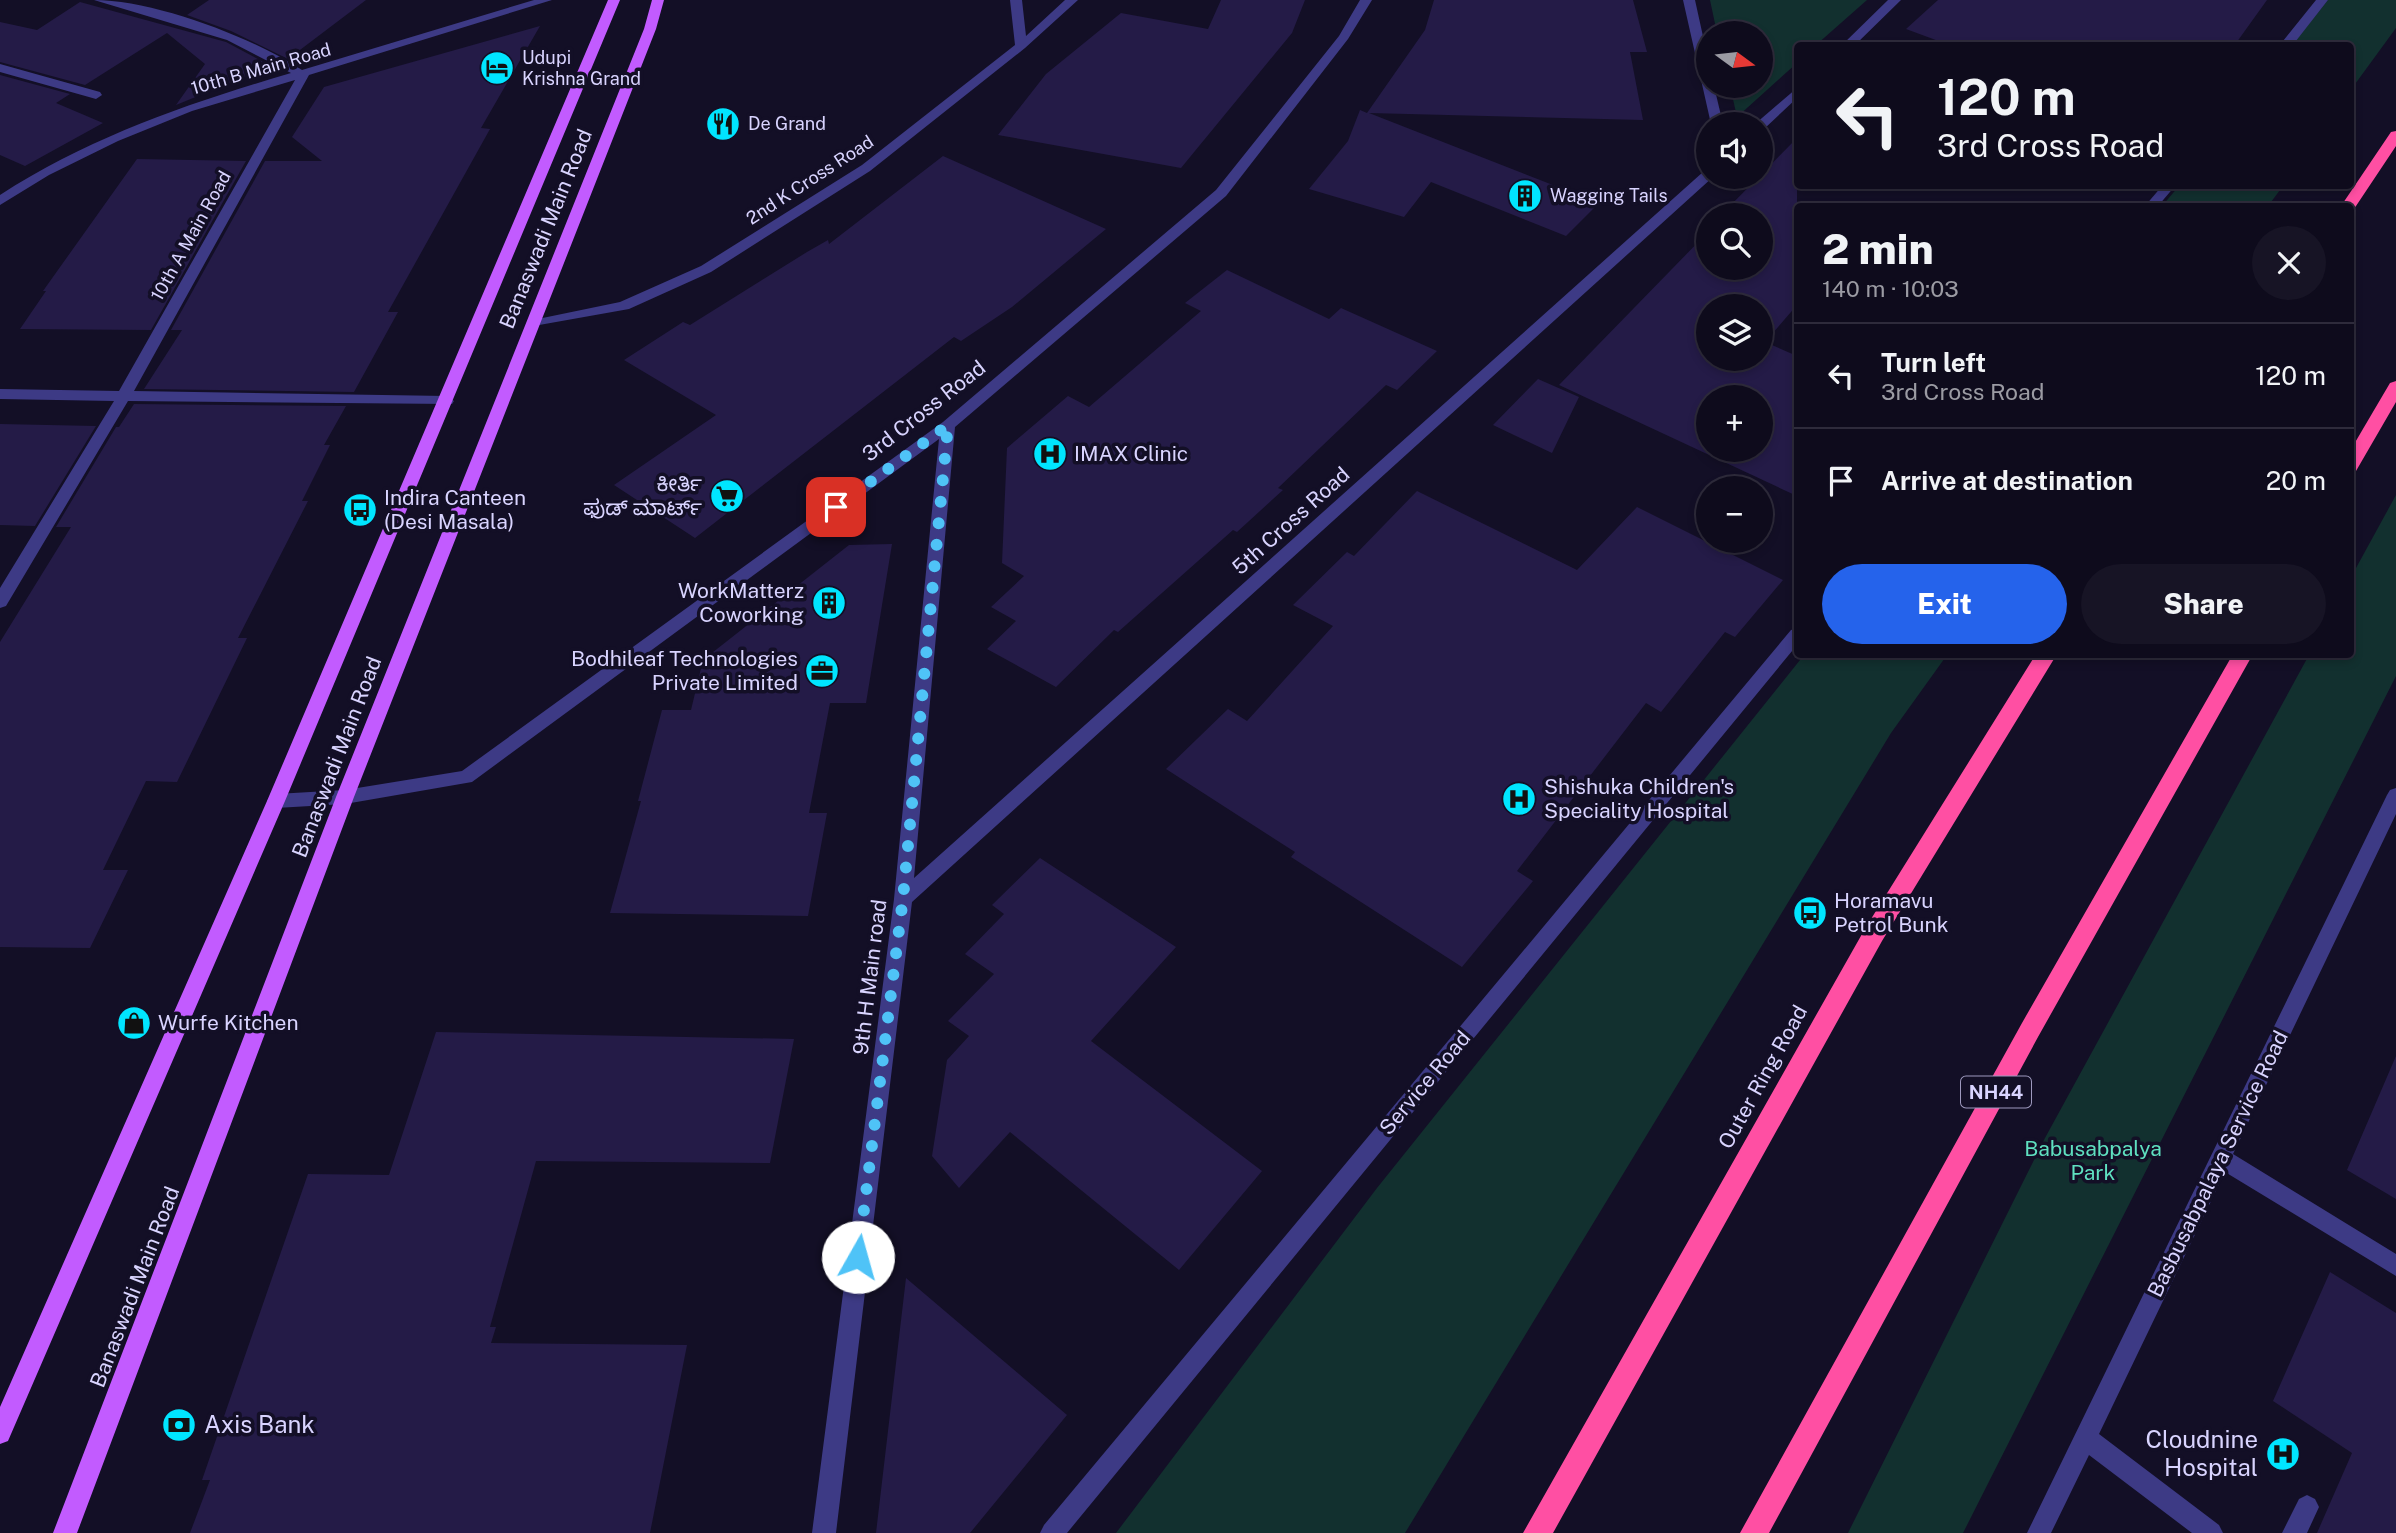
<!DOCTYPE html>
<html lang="en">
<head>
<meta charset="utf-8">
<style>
	:root { --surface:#0e0b1c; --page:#171425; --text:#f1f3f6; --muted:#9b9ba3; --line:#2e2b3b; --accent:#2563eb }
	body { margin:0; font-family:"Public Sans","Noto Sans Kannada",sans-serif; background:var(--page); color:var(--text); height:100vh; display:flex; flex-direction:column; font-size:26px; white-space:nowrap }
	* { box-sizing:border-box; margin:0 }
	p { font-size:23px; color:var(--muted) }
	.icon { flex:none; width:38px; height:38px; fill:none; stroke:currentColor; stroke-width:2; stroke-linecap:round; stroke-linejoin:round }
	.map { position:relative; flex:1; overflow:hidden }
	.details { position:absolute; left:1794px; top:203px; width:560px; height:455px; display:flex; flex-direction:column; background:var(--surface); border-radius:7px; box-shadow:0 4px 10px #0003,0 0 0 2px var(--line) }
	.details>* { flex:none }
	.top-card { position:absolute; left:1794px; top:42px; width:560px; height:147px; border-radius:7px; box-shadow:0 4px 10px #0003,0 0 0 2px var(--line); background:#0e0b1c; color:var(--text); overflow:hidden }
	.needle { width:46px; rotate:105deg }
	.controls { position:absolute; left:1696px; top:21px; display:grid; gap:14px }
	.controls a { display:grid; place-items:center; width:77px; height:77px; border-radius:50%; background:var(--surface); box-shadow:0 4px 10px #0003,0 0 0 2px var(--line); font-size:35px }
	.pin { position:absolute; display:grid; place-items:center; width:60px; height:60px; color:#fff; margin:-30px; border-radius:14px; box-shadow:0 4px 10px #0006 }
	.me { position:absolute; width:77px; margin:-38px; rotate:7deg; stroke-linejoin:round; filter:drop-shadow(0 0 5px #0008) }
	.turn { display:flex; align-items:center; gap:24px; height:147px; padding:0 28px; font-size:32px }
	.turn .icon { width:91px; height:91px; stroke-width:2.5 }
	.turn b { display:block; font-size:49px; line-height:60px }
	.round { display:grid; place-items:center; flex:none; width:74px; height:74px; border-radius:37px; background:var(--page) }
	.summary { display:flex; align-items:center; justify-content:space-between; height:119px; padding:0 28px }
	h1 { font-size:42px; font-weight:800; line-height:52px }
	.primary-button { display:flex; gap:14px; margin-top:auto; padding:14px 28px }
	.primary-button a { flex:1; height:80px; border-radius:42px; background:var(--accent); color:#fff; font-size:28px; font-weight:800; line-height:80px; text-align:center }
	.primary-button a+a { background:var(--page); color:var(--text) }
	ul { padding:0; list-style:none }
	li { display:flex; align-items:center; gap:21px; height:105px; padding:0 28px; border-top:2px solid var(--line) }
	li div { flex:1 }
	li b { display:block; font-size:26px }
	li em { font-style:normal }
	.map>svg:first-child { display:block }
	.green { fill:#12302f }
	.building { fill:#241b47; fill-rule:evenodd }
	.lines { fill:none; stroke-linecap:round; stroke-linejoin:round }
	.minor { fill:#3d3a85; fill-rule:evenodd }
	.major { fill:#c25bff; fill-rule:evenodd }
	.highway { fill:#ff4fa3; fill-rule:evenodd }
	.route { stroke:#4fc3f7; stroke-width:12; stroke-dasharray:0 21.6 }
	.labels { text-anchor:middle; stroke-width:7; stroke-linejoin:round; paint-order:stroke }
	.far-poi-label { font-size:18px; fill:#d9d4ff; stroke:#130f26; text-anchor:start }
	.far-street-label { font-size:18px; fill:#d9d4ff; stroke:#130f26 }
	.shield { fill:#130f26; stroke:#9e99be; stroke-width:2 }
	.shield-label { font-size:19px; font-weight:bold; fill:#d9d4ff }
	.street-label { font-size:21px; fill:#d9d4ff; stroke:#130f26 }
	.poi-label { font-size:21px; fill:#d9d4ff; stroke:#130f26; text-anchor:start }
	.park-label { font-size:21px; fill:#5fe0c0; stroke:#130f26 }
	.near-poi-label { font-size:24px; fill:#d9d4ff; stroke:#130f26; text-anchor:start }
</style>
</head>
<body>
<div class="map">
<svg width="2396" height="1533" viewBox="0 0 2396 1533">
	<rect width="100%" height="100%" fill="#130f26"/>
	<path class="green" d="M 1710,0 L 1867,0 L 1816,45 L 1797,46 L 1797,63 L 1737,117 L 1730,86 L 1760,86 L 1760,33 L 1717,33 Z
		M 2328,0 L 2396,0 L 2396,28 L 2350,91 L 2350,46 L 2291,46 Z
		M 2179,186 L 2283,186 L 2268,206 L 2162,206 Z
		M 2396,495 L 2396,676 L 1963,1533 L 1848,1533 L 2045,1138 L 2309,655 L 2350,654 L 2350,579 Z
		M 1804,655 L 1947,655 L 1891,733 L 1405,1533 L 1116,1533 L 1377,1188 Z"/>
	<path class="building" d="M 209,0 L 366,0 L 288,59 L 231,31 L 187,15 Z
		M 1221,0 L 1305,0 L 1292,33 L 1181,168 L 998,135 L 1046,74 L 1121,13 L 1208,29 Z
		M 1434,0 L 1633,0 L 1647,52 L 1630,52 L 1643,120 L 1369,113 L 1599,203 L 1566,236 L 1431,182 L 1404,217 L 1309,189 L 1348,141 L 1360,110 L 1367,113 L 1425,30 Z
		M 1938,0 L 2267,0 L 2234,46 L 1952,46 L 1906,29 Z
		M 80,2 L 226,42 L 271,66 L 176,105 L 205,64 L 167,33 L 85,85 L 0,62 L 0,22 L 37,30 Z
		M 540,26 L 481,128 L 490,129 L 388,312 L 398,312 L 354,392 L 144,389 L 182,330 L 171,330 L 265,161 L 322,161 L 292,137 L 324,87 Z
		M 0,75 L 70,94 L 56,103 L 103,123 L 25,166 L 0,155 Z
		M 1797,138 L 1797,305 L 1765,342 L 1797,356 L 1797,496 L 1559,385 L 1708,232 L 1708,268 L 1760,268 L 1760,215 L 1721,215 ZM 1708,306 L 1760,306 L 1760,359 L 1708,359 ZM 1708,397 L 1760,397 L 1760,450 L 1708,450 Z
		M 943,156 L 1106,229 L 1012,307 L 961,341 L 954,337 L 695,538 L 614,485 L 716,415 L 624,360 L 683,322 L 690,325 L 807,252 L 828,240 L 829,244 Z
		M 137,159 L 246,161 L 151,330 L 20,329 L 46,291 L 43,291 Z
		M 1227,270 L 1329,319 L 1341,308 L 1437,351 L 1397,390 L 1386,385 L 1278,488 L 1283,490 L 1237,532 L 1233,530 L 1118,632 L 1114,630 L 1056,687 L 987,649 L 1016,621 L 991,607 L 1024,576 L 1002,563 L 1007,448 L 1068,396 L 1089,407 L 1201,311 L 1185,303 Z
		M 1538,379 L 1579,397 L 1552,453 L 1493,425 Z
		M 134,404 L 346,406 L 324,445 L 330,445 L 302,501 L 308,501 L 238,638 L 247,638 L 177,782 L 146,781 L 103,870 L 128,870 L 90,948 L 0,947 L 0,642 L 71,527 L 56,527 L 116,427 L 119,427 Z
		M 0,424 L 96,426 L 35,526 L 0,525 Z
		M 1417,491 L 1577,570 L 1637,507 L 1783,580 L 1735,637 L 1725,632 L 1661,712 L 1646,703 L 1517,871 L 1533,881 L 1462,967 L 1291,857 L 1295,852 L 1166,769 L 1228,709 L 1247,721 L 1333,626 L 1293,605 L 1347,552 L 1354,556 Z
		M 892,544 L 866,703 L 830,703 L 809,813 L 827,813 L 808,916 L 610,913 L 641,801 L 638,801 L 662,710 L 691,710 L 703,660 L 849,545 Z
		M 1040,858 L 1176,947 L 1091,1041 L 1262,1171 L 1179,1270 L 1010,1132 L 959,1188 L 932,1156 L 947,1060 L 969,1036 L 948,1021 L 994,974 L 965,954 L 1004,914 L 992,905 Z
		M 436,1032 L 794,1039 L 770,1163 L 536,1161 L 490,1327 L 496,1327 L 491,1343 L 687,1345 L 650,1533 L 190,1533 L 210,1480 L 202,1480 L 308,1174 L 389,1175 Z
		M 2396,1056 L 2396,1199 L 2347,1170 Z
		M 2330,1272 L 2396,1313 L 2396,1533 L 2317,1533 L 2352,1453 L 2273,1401 Z
		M 906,1278 L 1067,1415 L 970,1533 L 876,1533 Z"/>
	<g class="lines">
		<path class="minor" d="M 94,0 C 154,0 252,37 302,70 L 534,0 L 552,0 L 309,75 L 134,391 L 447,396 L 454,401 L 452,404 L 128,401 L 6,606 L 0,608 L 0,588 L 114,401 L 0,399 L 0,389 L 119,391 L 295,80 L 192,111 L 118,141 L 49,175 L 0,205 L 0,195 C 92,136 187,104 291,73 L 227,40 Z
			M 1010,0 L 1022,0 L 1026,36 L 1065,0 L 1078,0 L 1025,48 L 870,171 L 711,272 L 629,309 L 528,327 L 528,321 L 620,302 L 701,266 L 862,165 L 1015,45 Z
			M 1360,0 L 1372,0 L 1348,39 L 1226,196 L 955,427 L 914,878 L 1703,172 L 1708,171 L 1708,177 L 1713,177 L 912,902 L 836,1533 L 812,1533 L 894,899 L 939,439 L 472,782 L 345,804 L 276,808 L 270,806 L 267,801 L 270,796 L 276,794 L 345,790 L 462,771 L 943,422 L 1216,190 L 1339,36 Z
			M 1683,0 L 1695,0 L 1708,59 L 1708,86 L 1714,86 L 1723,124 L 1711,124 Z
			M 1888,0 L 1901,0 L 1854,46 L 1841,46 Z
			M 2316,0 L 2328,0 L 2292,46 L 2279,46 Z
			M 0,64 L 100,92 L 102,95 L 96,99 L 0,72 Z
			M 1797,88 L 1797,98 L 1764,129 L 1760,130 L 1760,124 L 1755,124 Z
			M 2162,186 L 2175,186 L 2158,206 L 2145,206 Z
			M 1797,628 L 1797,645 L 1067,1533 L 1040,1533 L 1044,1525 L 1791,630 Z
			M 2396,788 L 2396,814 L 2233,1154 L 2396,1254 L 2396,1276 L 2225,1172 L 2099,1434 L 2219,1525 L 2223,1533 L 2192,1533 L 2089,1455 L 2051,1533 L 2027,1533 L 2387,795 L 2390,790 Z
			M 2307,1495 L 2315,1499 L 2319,1507 L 2307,1533 L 2282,1533 L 2299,1499 Z"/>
		<path class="major" d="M 608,0 L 620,0 L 285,801 L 8,1441 L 0,1444 L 0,1407 L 267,801 Z
			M 652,0 L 664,0 L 656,29 L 354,797 L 77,1533 L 53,1533 L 336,797 L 644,29 Z"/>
		<path class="highway" d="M 2396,131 L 2396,146 L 2354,209 L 2341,206 L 2391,132 Z
			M 2396,381 L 2396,402 L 2356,471 L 2350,473 L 2350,451 L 2390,383 Z
			M 2036,654 L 2057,654 L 1882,941 L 1553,1533 L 1523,1533 L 1866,927 Z
			M 2233,654 L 2253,654 L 2038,1037 L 1769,1533 L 1740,1533 L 2022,1023 Z"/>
	</g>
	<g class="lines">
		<path class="route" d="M 836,507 L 948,425 L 903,898 L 858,1257"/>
	</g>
	<defs>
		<g id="hotel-disc" transform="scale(1.75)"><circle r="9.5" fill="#00e5ff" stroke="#130f26"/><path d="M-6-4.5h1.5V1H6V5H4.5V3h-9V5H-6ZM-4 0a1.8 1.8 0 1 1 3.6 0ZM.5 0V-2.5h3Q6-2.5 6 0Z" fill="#111"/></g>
		<g id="restaurant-disc" transform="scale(1.75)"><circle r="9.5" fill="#00e5ff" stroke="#130f26"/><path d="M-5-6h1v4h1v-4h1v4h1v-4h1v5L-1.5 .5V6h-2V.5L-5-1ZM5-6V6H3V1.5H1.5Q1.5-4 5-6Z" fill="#111"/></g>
		<g id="building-disc" transform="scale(1.75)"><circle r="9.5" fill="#00e5ff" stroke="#130f26"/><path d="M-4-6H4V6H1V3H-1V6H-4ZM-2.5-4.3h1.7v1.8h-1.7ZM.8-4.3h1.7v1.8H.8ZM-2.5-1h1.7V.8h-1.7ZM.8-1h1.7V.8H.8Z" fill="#111"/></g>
		<g id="hospital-disc" transform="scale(1.75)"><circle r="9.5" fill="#00e5ff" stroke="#130f26"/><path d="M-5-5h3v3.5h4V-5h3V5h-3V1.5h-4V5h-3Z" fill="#111"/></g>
		<g id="supermarket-disc" transform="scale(1.75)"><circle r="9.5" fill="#00e5ff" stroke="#130f26"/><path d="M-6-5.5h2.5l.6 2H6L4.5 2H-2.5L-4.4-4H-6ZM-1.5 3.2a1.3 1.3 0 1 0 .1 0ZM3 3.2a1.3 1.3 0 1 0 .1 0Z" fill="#111"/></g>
		<g id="bus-disc" transform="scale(1.75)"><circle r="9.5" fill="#00e5ff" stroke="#130f26"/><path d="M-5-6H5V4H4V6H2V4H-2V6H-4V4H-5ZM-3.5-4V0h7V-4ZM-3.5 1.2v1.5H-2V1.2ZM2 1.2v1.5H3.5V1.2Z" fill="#111"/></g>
		<g id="office-disc" transform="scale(1.75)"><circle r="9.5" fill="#00e5ff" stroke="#130f26"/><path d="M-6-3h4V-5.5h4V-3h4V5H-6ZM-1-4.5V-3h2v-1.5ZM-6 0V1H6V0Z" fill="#111"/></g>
		<g id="shop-disc" transform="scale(1.75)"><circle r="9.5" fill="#00e5ff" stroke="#130f26"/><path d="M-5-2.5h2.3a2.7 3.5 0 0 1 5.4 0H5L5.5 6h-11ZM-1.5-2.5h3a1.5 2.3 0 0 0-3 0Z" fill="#111"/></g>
		<g id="bank-disc" transform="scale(1.75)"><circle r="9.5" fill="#00e5ff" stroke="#130f26"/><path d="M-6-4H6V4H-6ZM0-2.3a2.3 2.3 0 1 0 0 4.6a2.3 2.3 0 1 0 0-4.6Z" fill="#111"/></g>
	</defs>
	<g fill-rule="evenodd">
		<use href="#hotel-disc" x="497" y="68"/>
		<use href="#restaurant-disc" x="723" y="124"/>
		<use href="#building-disc" x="1525" y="196"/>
		<use href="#hospital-disc" x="1050" y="454"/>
		<use href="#supermarket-disc" x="727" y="496"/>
		<use href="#bus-disc" x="360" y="510"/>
		<use href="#building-disc" x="829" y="603"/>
		<use href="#office-disc" x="822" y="671"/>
		<use href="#hospital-disc" x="1519" y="799"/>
		<use href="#bus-disc" x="1810" y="913"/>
		<use href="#shop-disc" x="134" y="1023"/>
		<use href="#bank-disc" x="179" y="1425"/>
		<use href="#hospital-disc" x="2283" y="1454"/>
	</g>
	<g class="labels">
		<g class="far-poi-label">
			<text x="522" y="64">Udupi<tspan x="522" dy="21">Krishna Grand</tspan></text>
			<text x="748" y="130">De Grand</text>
			<text x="1550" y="202">Wagging Tails</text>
		</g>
		<g class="far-street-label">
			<text transform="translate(261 69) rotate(-16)" y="6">10th B Main Road</text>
			<text transform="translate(810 180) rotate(-33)" y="6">2nd K Cross Road</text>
			<text transform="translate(191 236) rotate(-61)" y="6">10th A Main Road</text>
		</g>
		<rect class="shield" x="1961" y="1076.5" width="70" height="31" rx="5"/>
		<g class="shield-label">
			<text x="1996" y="1099">NH44</text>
		</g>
		<g class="street-label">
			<text transform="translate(546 229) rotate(-68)" y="7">Banaswadi Main Road</text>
			<text transform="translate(924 411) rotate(-38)" y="7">3rd Cross Road</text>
			<text transform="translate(1291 521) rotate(-42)" y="7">5th Cross Road</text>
			<text transform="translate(337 757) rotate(-69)" y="7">Banaswadi Main Road</text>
			<text transform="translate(870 977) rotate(-83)" y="7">9th H Main road</text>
			<text transform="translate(1763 1077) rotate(-61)" y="7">Outer Ring Road</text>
			<text transform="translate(1425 1083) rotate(-50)" y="7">Service Road</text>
			<text transform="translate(2218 1164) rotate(-64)" y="7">Basbusabpalaya Service Road</text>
			<text transform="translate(135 1287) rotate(-69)" y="7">Banaswadi Main Road</text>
		</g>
		<g class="poi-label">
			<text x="1074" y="461">IMAX Clinic</text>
			<text x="702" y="491" text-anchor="end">ಕೀರ್ತಿ<tspan x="702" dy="24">ಫುಡ್ ಮಾರ್ಟ್</tspan></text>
			<text x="384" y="505">Indira Canteen<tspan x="384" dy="24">(Desi Masala)</tspan></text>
			<text x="804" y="598" text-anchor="end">WorkMatterz<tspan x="804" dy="24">Coworking</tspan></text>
			<text x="798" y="666" text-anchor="end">Bodhileaf Technologies<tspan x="798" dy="24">Private Limited</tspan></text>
			<text x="1544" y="794">Shishuka Children's<tspan x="1544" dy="24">Speciality Hospital</tspan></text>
			<text x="1834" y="908">Horamavu<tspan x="1834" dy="24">Petrol Bunk</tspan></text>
			<text x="158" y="1030">Wurfe Kitchen</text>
		</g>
		<g class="park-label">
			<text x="2093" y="1156">Babusabpalya<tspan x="2093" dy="24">Park</tspan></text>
		</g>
		<g class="near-poi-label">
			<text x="204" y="1433">Axis Bank</text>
			<text x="2258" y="1448" text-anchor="end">Cloudnine<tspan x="2258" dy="28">Hospital</tspan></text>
		</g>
	</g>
</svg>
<div class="controls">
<a><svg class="needle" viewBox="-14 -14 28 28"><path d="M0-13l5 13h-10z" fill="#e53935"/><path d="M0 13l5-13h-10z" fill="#9b9ba3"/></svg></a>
<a><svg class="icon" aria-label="sound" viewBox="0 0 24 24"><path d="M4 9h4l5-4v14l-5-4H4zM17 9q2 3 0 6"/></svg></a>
<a><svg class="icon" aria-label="search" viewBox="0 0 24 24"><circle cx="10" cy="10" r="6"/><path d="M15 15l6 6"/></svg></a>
<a><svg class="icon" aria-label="layers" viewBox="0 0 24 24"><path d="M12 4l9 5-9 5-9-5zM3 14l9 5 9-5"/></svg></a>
<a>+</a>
<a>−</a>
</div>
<div class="pin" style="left:836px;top:507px;background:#d93025"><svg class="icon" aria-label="arrive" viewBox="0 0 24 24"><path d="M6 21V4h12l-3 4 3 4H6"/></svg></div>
<svg class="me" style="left:858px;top:1257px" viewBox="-20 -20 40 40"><circle r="19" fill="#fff"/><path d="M0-13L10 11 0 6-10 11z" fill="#4fc3f7"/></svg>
<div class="top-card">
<div class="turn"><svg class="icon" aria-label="left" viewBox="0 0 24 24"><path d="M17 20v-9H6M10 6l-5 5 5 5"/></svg><div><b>120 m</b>3rd Cross Road</div></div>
</div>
<section class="details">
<div class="summary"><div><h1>2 min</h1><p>140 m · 10:03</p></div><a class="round"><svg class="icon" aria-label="close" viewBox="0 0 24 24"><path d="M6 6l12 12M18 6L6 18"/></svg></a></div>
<ul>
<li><svg class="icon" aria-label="left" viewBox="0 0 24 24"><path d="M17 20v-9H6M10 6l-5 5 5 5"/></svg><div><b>Turn left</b><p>3rd Cross Road</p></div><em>120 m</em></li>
<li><svg class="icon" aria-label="arrive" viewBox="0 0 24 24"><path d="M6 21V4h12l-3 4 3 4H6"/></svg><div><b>Arrive at destination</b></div><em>20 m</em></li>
</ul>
<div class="primary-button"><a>Exit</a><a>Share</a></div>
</section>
</div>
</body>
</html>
